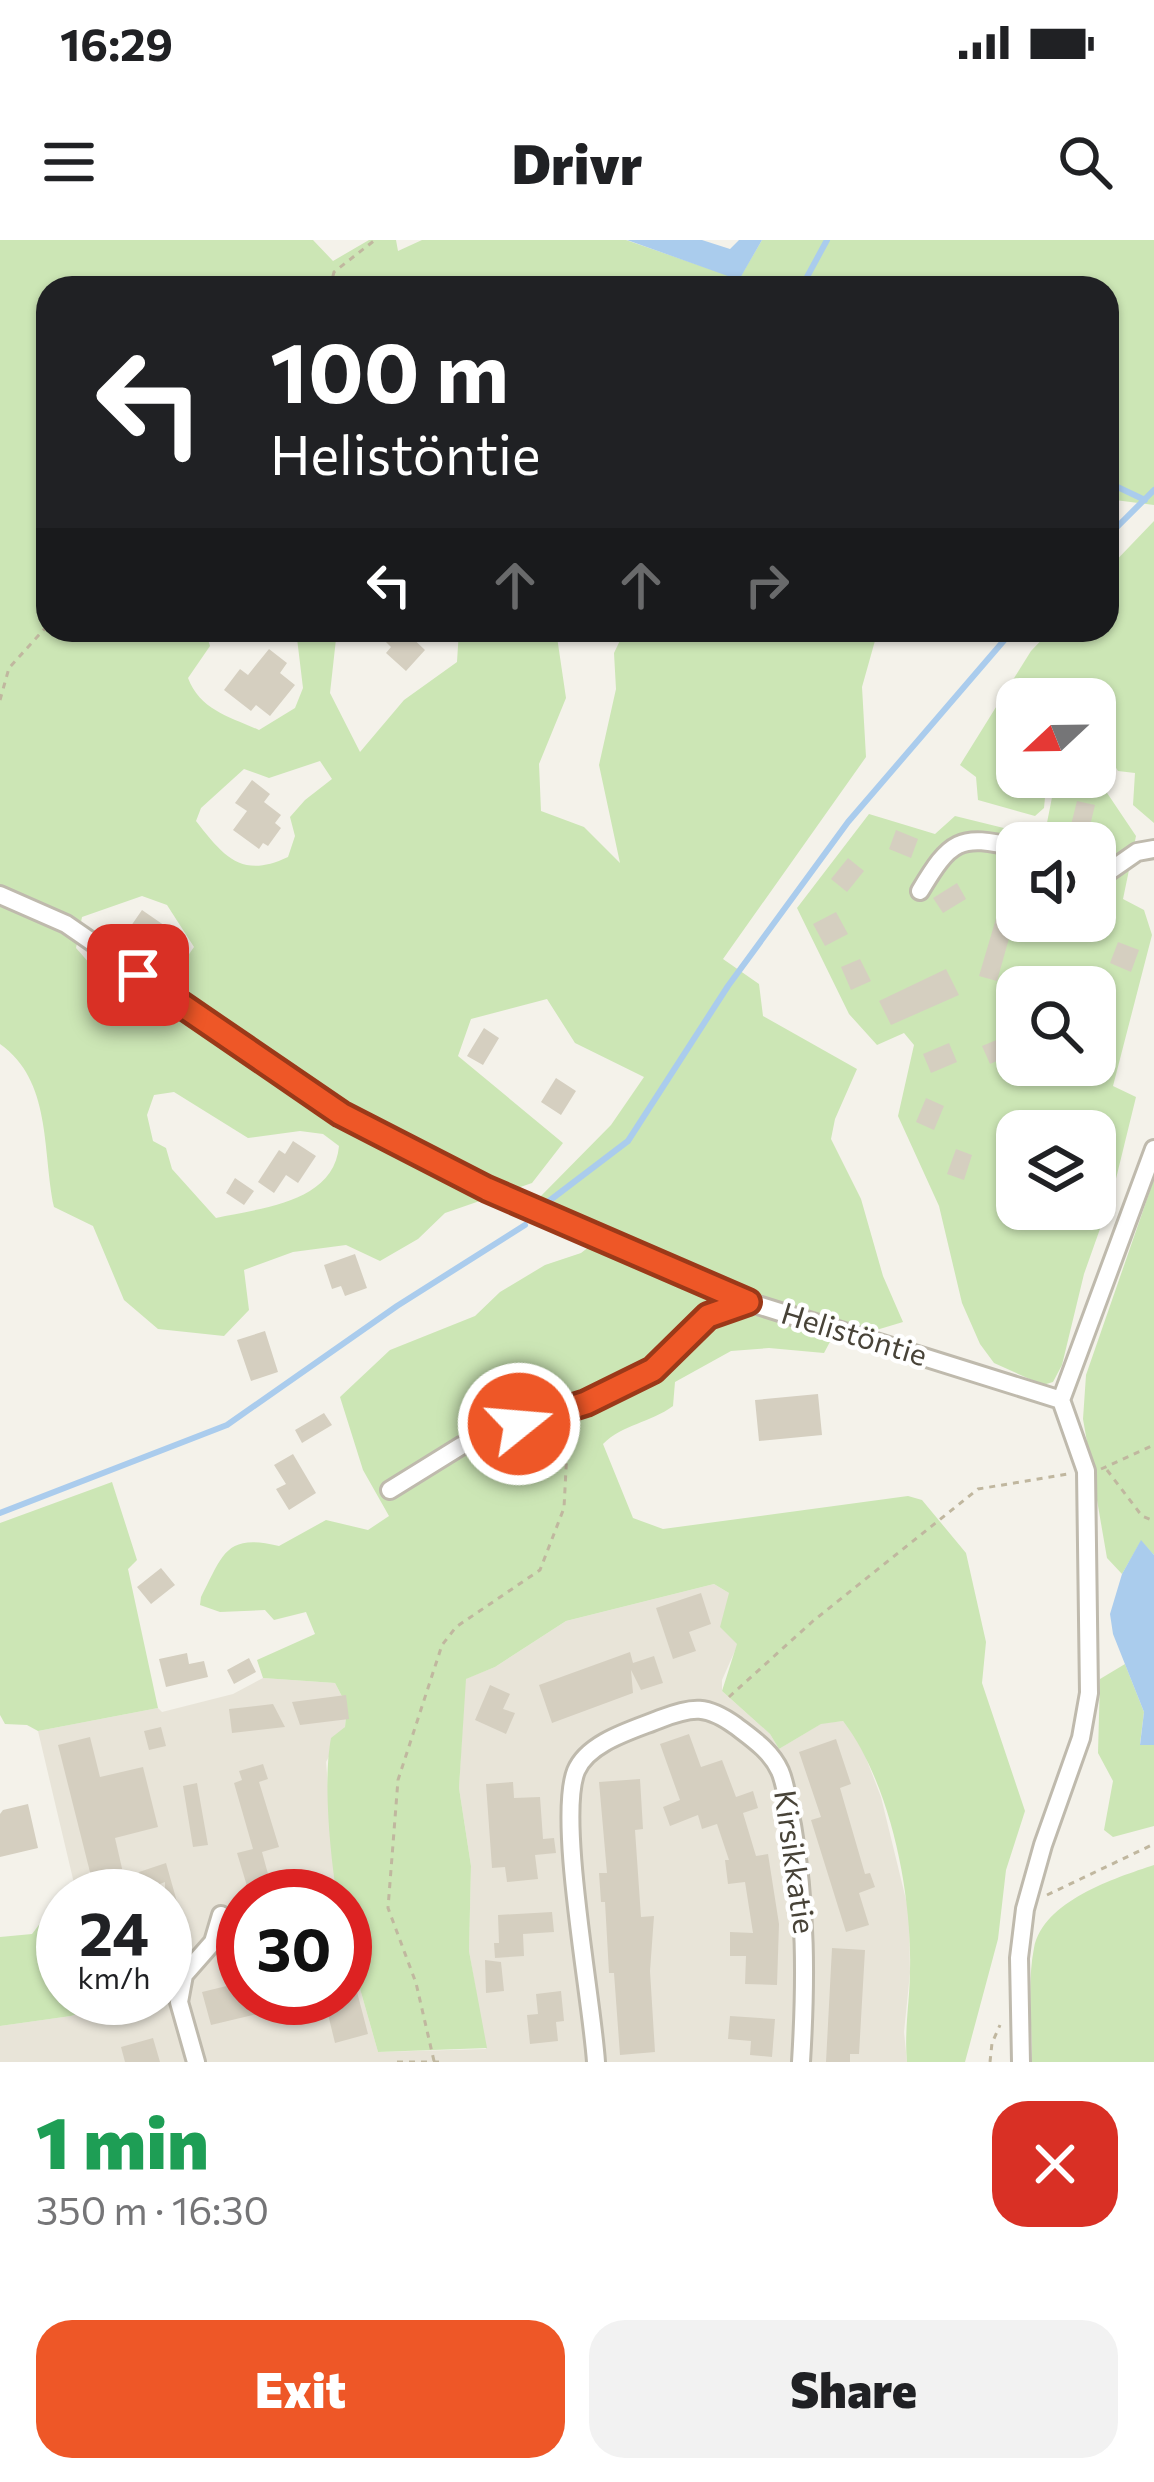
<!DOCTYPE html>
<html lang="en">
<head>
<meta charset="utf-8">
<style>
	:root { --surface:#fff; --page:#f2f2f2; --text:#202124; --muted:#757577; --accent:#ee5727 }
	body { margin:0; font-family:Commissioner,sans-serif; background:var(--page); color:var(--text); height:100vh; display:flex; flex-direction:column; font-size:45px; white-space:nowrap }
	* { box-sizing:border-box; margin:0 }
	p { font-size:39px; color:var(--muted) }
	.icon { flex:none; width:66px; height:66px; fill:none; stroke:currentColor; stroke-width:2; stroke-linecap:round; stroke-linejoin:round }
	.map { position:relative; height:1822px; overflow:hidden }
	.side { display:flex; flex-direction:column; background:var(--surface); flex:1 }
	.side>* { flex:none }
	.guide { position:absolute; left:36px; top:36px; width:1083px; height:366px; border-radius:36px; box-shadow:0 3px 9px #0004; background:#202124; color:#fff; overflow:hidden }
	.needle { width:78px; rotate:248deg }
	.fabs { position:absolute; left:996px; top:438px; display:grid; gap:24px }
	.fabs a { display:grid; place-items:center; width:120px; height:120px; border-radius:24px; background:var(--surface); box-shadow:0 3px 9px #0004; font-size:60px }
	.speed { position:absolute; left:36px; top:1629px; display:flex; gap:24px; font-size:60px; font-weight:700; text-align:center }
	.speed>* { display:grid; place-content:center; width:156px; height:156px; border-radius:50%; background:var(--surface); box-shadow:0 3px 9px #0004; line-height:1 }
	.speed small { font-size:30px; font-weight:400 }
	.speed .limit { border:18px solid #d22; background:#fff; color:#111 }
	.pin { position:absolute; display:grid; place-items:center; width:102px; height:102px; color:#fff; margin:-51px; border-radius:24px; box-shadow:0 6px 18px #0006 }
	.me { position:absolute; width:132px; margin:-66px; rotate:73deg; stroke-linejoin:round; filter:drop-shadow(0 0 9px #0008) }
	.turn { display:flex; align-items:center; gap:42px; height:252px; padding:0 36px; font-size:54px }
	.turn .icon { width:156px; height:156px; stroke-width:2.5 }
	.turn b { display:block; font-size:84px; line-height:102px }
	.lanes { display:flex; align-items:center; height:114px; padding:0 36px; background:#0003; justify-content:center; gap:60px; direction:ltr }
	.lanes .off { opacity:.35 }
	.round { display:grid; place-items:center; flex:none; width:126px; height:126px; border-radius:36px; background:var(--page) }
	.summary { display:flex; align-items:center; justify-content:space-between; height:204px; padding:0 36px }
	h1 { font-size:72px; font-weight:800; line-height:90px; color:#1e9e55 }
	.primary-button { display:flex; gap:24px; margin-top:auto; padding:24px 36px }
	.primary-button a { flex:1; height:138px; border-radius:36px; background:var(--accent); color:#fff; font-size:48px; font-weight:800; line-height:138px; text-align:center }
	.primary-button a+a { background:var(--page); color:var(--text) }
	.status { display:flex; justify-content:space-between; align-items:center; height:84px; padding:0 60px; background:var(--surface); direction:ltr }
	.status svg { height:33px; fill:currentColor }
	header { display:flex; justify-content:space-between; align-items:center; height:156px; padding:0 36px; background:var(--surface); font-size:54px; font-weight:800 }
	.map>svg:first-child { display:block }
	.residential { fill:#e8e4d8 }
	.green { fill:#cce6b5; fill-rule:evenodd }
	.water { fill:#aacced }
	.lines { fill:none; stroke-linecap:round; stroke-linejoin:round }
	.stream { stroke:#aacced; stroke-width:6 }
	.building { fill:#d5cfc0 }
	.street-casing { stroke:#bfbaad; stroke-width:22 }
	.path { stroke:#c0b79f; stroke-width:3; stroke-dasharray:6 6; stroke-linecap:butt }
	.street { stroke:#fff; stroke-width:16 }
	.route-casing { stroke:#9b3919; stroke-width:30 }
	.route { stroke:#ee5727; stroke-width:21 }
	.labels { text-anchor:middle; stroke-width:9; stroke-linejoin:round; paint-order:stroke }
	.street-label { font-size:30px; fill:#484338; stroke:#fff }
</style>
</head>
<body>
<div class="status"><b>16:29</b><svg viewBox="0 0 49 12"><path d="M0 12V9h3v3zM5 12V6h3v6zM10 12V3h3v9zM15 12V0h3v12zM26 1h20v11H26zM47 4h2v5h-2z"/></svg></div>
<header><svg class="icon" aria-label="menu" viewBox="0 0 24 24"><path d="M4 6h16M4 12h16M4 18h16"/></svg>Drivr<svg class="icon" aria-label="search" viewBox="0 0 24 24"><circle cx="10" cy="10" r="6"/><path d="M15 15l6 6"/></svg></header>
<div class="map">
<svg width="1154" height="1822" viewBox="0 0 1154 1822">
	<rect width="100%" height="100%" fill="#f4f2ea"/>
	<path class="residential" d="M 714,1344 L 729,1353 L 738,1404 L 722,1440 L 722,1451 L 770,1494 L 779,1509 L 822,1483 L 843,1481 L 861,1505 L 881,1557 L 909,1672 L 910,1733 L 904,1792 L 907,1822 L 0,1822 L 0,1786 L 71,1776 L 112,1761 L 111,1758 L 165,1758 L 165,1656 L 77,1656 L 38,1491 L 158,1468 L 162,1472 L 233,1454 L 263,1438 L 335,1443 L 347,1466 L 345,1487 L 326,1522 L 337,1656 L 243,1656 L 243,1758 L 345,1758 L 345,1696 L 378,1812 L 486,1809 L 469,1711 L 471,1626 L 459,1548 L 465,1439 L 495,1427 L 566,1381 Z"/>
	<path class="green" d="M 0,0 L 313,0 L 333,21 L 369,0 L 396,0 L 398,11 L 422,0 L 626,0 L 739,39 L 762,0 L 1154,0 L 1154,265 L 1107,259 L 1107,48 L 48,48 L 48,390 L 205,390 L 210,406 L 188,438 C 200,470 230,477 259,490 L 295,468 L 303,448 L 296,390 L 337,390 L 330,453 L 360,512 L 404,460 L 457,422 L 459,390 L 556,390 L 566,458 L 539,524 L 541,571 L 584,587 L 620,623 L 599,525 L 616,449 L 614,413 L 625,390 L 878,390 L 862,447 L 866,517 L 723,719 L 759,744 L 763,776 L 857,829 L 835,879 L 831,899 L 861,959 L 883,1036 L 903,1082 L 873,1091 L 840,1083 L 824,1113 L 769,1108 L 731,1111 L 675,1142 L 673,1166 C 650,1183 623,1184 603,1204 L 633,1278 L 663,1289 L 908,1256 L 922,1260 L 966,1313 L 986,1402 L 982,1443 L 1025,1571 L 1006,1630 L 998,1699 L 965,1822 L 907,1822 C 904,1790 910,1761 910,1729 C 912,1653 890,1542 843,1481 L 821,1484 L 779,1509 L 770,1494 L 722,1451 L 737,1404 L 720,1387 L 729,1353 L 714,1344 L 566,1381 L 495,1427 L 466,1439 L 459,1548 L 471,1626 L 469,1711 L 487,1808 L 378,1812 L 345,1696 L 345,1656 L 337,1656 C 330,1614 323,1540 331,1498 L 345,1487 L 347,1466 L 335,1443 L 263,1438 L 257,1420 L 315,1394 L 306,1372 L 274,1380 L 265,1370 L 220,1372 L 200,1365 L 201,1357 C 223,1315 225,1293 279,1306 L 326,1280 L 368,1290 L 389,1276 L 363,1230 L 340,1157 L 390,1110 L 475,1076 L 500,1052 L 545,1025 L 581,1013 L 611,990 L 539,958 L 611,885 L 644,837 L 575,803 L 547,759 L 471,779 L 458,816 L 563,903 L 532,943 L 445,973 L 418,999 L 380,1021 L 346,1005 L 293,1012 L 244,1030 L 249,1070 L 224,1096 L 158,1089 L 124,1060 L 93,986 L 54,967 C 42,909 52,841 0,804 ZM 320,521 L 332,539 L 305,560 L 290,577 L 295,596 L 288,617 C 242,639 224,617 196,581 L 201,568 L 244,529 L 269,538 ZM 142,656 L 167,665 L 194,707 L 147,775 L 114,751 L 76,708 L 82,677 ZM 174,852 L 248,898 L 300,891 L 323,894 L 339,906 C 334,963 260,968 216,978 L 172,929 L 166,908 L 153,901 L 147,875 L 154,855 Z
		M 1154,281 L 1154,583 L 1133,565 L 1135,533 L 1118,531 L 1101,504 L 1095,504 L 1095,459 L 1017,459 L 1017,537 L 1047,537 L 1044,568 L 1035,576 L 978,560 L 976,537 L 960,525 L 1031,411 L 1051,390 L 1107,390 L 1107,330 Z
		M 1095,535 L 1136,596 L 1123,659 L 1144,670 L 1152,695 L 1113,846 L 1136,857 L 1112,955 L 1084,1034 L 1062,1125 L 1053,1142 L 1043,1145 L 994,1123 L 980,1104 L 962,1063 L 939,966 L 898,876 L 914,805 L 904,793 L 877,805 L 849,774 L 797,668 L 869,574 L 935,594 L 955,576 L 1044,598 L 1056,537 ZM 1017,603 L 1095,603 L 1095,681 L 1017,681 ZM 1017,747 L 1095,747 L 1095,825 L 1017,825 ZM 1017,891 L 1095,891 L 1095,969 L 1017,969 Z
		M 1154,939 L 1154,1315 L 1141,1301 L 1122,1334 L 1107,1318 L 1083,1179 L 1086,1135 Z
		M 112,1242 L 137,1320 L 128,1329 L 158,1468 L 38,1491 L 27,1485 L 5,1484 L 0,1475 L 0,1283 Z
		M 1125,1424 L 1144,1472 L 1140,1504 L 1154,1505 L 1154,1586 L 1113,1597 L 1104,1590 L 1113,1541 L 1098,1513 L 1100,1439 Z
		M 1154,1625 L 1154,1822 L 1032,1822 C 1032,1786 1027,1743 1034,1708 C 1043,1661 1115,1638 1154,1625 Z
		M 61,1656 L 63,1758 L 112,1761 L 71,1776 L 0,1786 L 0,1697 L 32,1694 Z"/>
	<path class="water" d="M 627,0 L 702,0 L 730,9 L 739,0 L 762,0 L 739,40 Z
		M 1141,1300 L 1154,1315 L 1154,1505 L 1140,1505 L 1144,1472 L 1113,1394 L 1110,1374 L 1122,1334 Z"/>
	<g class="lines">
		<path class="stream" d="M 801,48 L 827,0
			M 1107,242 L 1145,260
			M 1107,297 L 1154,250
			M 549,961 L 628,901 L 728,746 L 848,582 L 1013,390
			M 0,1273 L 227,1185 L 397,1066 L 525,985"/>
	</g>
	<path class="building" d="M 395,390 L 404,390 L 425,410 L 406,431 L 386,413 L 391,407 L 385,401 Z
		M 269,409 L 287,423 L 280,433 L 295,445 L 270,476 L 256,465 L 251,471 L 224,450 L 240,429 L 248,435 Z
		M 252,540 L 270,554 L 264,562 L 281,575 L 275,583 L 281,588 L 268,606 L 263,603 L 259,609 L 233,590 L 247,571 L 235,563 Z
		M 1077,561 L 1095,565 L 1089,590 L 1071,585 Z
		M 896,590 L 918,599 L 911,618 L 889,609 Z
		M 848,618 L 864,631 L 847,652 L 831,639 Z
		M 957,643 L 966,659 L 943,673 L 933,658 Z
		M 1000,665 L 1017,670 L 997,741 L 979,736 Z
		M 142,670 L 171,690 L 164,699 L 177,708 L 163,729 L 124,696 Z
		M 836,672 L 848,694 L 825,706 L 813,684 Z
		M 1118,702 L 1139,710 L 1131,732 L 1110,723 Z
		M 860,719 L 871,741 L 851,750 L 841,727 Z
		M 946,729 L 959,755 L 891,785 L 879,761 Z
		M 484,788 L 499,798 L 483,825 L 467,816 Z
		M 1011,794 L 1017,812 L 990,824 L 982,806 Z
		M 949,803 L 957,822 L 931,833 L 923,814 Z
		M 556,838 L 576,851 L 561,875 L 541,862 Z
		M 926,858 L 944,866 L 934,890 L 916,882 Z
		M 293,901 L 316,916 L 298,943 L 286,935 L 274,953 L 258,942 L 279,910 L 285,914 Z
		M 956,909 L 972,915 L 964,940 L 947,934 Z
		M 235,938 L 254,951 L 244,965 L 226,953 Z
		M 355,1014 L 367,1048 L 345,1056 L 341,1046 L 332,1049 L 324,1025 Z
		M 265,1091 L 278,1132 L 251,1141 L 237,1100 Z
		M 818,1154 L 822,1195 L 759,1201 L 755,1160 Z
		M 324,1173 L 332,1185 L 302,1203 L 295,1190 Z
		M 293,1214 L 316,1253 L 289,1270 L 276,1249 L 286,1244 L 274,1225 Z
		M 161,1328 L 175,1345 L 151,1364 L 137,1347 Z
		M 701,1353 L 711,1384 L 689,1392 L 696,1411 L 673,1419 L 656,1368 Z
		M 630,1412 L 633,1423 L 654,1416 L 663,1443 L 641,1450 L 631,1430 L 633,1453 L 552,1483 L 539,1445 Z
		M 187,1413 L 189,1424 L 204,1421 L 208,1437 L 166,1447 L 159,1419 Z
		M 249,1418 L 256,1432 L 234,1444 L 227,1430 Z
		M 490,1445 L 510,1454 L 503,1469 L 515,1473 L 506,1494 L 475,1480 Z
		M 346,1455 L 349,1479 L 300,1485 L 292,1462 Z
		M 273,1464 L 285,1487 L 232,1493 L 229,1469 Z
		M 161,1487 L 166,1506 L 149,1510 L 144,1491 Z
		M 689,1494 L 701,1527 L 722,1520 L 736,1557 L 753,1551 L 758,1568 L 743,1573 L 756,1616 L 768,1614 L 779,1684 L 777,1745 L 745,1744 L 746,1716 L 730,1716 L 730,1692 L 753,1693 L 745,1642 L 728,1644 L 725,1620 L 729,1620 L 717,1584 L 702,1589 L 698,1575 L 670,1586 L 663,1567 L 680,1560 L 660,1504 Z
		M 90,1497 L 100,1537 L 143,1527 L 158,1587 L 115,1598 L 124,1637 L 166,1623 L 183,1683 L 165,1688 L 165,1642 L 129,1656 L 96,1656 L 58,1505 Z
		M 836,1499 L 851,1544 L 840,1548 L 865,1634 L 870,1633 L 875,1647 L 859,1653 L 869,1685 L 846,1692 L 811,1580 L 821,1577 L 799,1512 Z
		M 263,1524 L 268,1539 L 259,1542 L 279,1607 L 262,1612 L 274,1656 L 250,1656 L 237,1613 L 253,1609 L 234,1543 L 242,1540 L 239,1531 Z
		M 640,1539 L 643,1589 L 635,1590 L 641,1677 L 654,1676 L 650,1731 L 655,1812 L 620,1815 L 614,1733 L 609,1733 L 605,1662 L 601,1662 L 599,1633 L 607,1633 L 599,1542 Z
		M 513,1542 L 514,1558 L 540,1557 L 543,1599 L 554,1598 L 556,1613 L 535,1615 L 538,1639 L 507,1642 L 505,1627 L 492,1628 L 486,1544 Z
		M 197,1543 L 208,1605 L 193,1607 L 183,1546 Z
		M 28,1564 L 38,1608 L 0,1617 L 0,1574 L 3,1570 Z
		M 552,1672 L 554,1692 L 523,1694 L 524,1716 L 495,1718 L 494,1703 L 499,1703 L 498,1675 Z
		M 832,1708 L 865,1710 L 859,1814 L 850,1814 L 850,1822 L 826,1822 Z
		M 485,1720 L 501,1722 L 504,1751 L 486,1753 Z
		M 350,1725 L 368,1794 L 335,1803 L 324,1758 L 345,1758 L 345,1726 Z
		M 243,1742 L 243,1758 L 298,1758 L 298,1764 L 211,1785 L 202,1752 Z
		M 561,1751 L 564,1781 L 556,1782 L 558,1801 L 530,1804 L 527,1775 L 538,1774 L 536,1754 Z
		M 730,1776 L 775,1779 L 772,1817 L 750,1815 L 751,1801 L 728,1799 Z
		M 153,1798 L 160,1822 L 125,1822 L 121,1807 Z"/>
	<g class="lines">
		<g class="street-casing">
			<path id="street" d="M 1095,633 L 1104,635 L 1137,612 L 1154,609
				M 920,651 C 950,601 959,593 1017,608
				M 0,655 L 66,684 L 341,874 L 487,949 L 748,1062 L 1061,1160 L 1086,1231 L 1089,1453 L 1081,1498 L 1043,1605 L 1025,1669 L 1019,1718 L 1021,1822
				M 1061,1160 L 1154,909
				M 390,1250 L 461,1206 L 586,1163 L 653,1130 L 708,1076 L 748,1062
				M 196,1822 L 179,1762 L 184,1735 L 213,1702 L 221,1675
				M 596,1822 C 592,1759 557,1579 576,1531 C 588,1502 633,1490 660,1479 C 693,1466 707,1465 736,1486 C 753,1499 771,1511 780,1531 C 787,1547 788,1568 792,1585 C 806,1665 806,1741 801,1822"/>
		</g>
		<path class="path" d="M 330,48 L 334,32 L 375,0
			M 0,460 L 9,428 L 48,385
			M 1101,1229 L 1154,1205
			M 1107,1230 L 1142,1276 L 1154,1281
			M 729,1457 L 813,1381 L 978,1249 L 1068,1234
			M 1047,1655 L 1154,1604
			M 434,1821 L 416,1743 L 388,1668 L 398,1540 L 442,1405 L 456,1387 L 540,1330 L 564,1268 L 568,1190
			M 397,1822 L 442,1822
			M 990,1822 L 992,1803 L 1000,1785"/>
		<use href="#street" class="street"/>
	</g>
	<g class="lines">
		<g class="route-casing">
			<path id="route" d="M 138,735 L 341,874 L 487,949 L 748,1062 L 708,1076 L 653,1130 L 586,1163 L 519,1184"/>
		</g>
		<use href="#route" class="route"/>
	</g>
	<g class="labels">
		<g class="street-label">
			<text transform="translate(854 1095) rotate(17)" y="10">Helistöntie</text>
			<text transform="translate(794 1622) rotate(82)" y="10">Kirsikkatie</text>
		</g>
	</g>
</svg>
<div class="fabs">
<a><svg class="needle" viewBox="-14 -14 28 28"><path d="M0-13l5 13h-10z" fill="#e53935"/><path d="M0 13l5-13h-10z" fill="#757577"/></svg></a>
<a><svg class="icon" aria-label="sound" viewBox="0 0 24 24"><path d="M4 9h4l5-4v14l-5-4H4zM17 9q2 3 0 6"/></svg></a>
<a><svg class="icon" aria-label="search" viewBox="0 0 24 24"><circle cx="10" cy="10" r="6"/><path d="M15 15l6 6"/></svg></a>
<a><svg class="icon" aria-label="layers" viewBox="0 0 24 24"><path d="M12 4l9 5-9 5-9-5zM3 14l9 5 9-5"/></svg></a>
</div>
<div class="speed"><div>24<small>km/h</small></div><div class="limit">30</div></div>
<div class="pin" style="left:138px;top:735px;background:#d93025"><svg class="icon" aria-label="arrive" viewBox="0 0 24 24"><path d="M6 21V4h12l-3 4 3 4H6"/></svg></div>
<svg class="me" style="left:519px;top:1184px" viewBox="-20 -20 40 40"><circle r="17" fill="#ee5727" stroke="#fff" stroke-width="3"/><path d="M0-11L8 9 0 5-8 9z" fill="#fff"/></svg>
<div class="guide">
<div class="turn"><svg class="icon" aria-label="left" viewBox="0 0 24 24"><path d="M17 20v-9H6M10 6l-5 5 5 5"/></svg><div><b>100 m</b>Helistöntie</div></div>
<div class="lanes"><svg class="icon" aria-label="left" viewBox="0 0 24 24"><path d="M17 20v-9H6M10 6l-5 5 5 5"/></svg><svg class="icon off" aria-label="ahead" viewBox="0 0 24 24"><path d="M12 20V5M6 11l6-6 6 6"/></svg><svg class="icon off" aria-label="ahead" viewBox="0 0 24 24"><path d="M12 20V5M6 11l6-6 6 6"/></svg><svg class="icon off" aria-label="right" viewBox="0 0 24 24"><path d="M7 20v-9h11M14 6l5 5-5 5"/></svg></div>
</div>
</div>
<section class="side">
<div class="summary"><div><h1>1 min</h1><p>350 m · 16:30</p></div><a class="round" style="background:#d93025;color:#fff"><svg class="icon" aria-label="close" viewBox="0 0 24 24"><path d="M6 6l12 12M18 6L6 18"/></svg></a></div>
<div class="primary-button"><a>Exit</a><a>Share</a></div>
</section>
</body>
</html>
